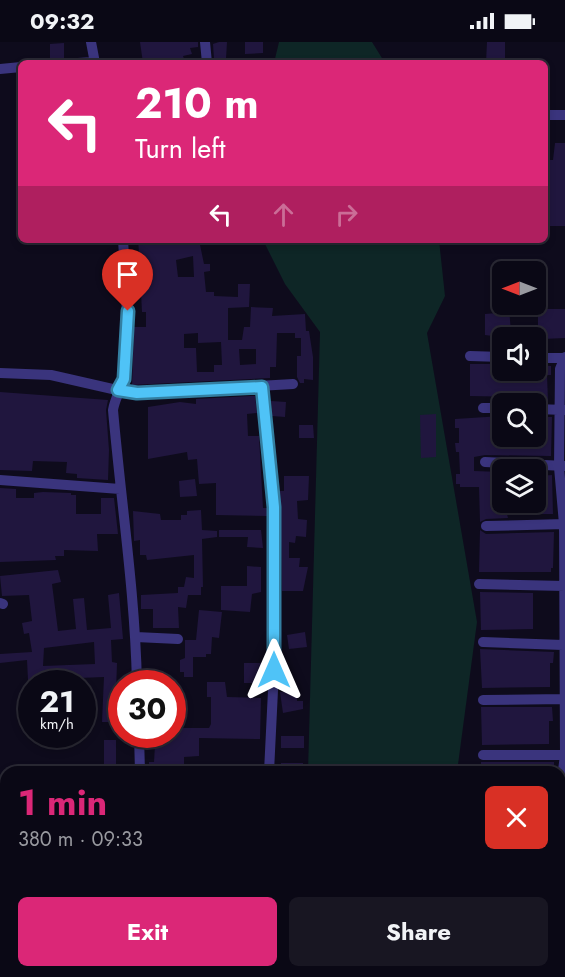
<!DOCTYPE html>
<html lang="en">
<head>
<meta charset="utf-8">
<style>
	:root { --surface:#0a0815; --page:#181622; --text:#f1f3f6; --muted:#999aa0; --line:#2a2934; --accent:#db2777 }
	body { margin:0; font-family:Jost,sans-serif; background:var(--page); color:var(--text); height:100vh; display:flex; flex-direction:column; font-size:22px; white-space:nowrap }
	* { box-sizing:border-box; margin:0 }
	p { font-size:20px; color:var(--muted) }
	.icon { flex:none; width:33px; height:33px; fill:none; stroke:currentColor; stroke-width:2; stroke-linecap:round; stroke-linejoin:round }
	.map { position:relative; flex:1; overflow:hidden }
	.side { position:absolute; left:0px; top:724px; width:566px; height:212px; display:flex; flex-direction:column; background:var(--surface); border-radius:18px 18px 0 0; box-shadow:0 3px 9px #0003,0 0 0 2px var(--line) }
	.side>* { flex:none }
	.banner { position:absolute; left:18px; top:18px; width:530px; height:183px; border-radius:9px; box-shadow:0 3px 9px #0003,0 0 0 2px var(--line); background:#db2777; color:#fff; overflow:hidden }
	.needle { width:39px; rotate:270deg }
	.fabs { position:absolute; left:492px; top:219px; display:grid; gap:12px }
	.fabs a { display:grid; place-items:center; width:54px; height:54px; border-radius:9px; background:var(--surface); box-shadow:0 3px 9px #0003,0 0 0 2px var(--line); font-size:30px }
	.speed { position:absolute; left:18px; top:628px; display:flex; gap:12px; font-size:30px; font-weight:700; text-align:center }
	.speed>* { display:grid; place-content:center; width:78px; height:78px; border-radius:50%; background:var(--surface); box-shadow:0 3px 9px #0003,0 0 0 2px var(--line); line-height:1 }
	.speed small { font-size:15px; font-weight:400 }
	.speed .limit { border:9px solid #d22; background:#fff; color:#111 }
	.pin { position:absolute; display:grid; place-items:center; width:51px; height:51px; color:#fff; margin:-62px -26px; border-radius:50% 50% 50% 0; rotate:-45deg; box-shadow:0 0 6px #0007 }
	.pin .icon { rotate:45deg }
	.me { position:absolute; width:66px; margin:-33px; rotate:0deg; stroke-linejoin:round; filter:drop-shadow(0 0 4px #0008) }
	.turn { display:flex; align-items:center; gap:21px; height:126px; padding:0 18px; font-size:27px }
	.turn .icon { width:78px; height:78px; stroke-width:2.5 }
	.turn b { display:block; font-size:42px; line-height:51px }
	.lanes { display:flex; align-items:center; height:57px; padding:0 18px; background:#0003; justify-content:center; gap:30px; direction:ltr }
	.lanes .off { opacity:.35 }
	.round { display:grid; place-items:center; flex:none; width:63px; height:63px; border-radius:9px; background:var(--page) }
	.head { display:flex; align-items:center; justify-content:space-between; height:102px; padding:0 18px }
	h1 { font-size:36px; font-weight:700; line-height:45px; color:var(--accent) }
	.cta { display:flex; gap:12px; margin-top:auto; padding:12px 18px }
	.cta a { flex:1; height:69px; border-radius:9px; background:var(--accent); color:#fff; font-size:24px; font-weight:700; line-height:69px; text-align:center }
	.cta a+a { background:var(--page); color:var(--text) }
	.status { display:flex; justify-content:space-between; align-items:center; height:42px; padding:0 30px; background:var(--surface); direction:ltr }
	.status svg { height:16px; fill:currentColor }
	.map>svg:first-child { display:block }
	.green { fill:#0e2626 }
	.building { fill:#20163e; fill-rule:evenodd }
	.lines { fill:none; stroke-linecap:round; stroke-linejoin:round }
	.minor { stroke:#3a347d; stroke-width:10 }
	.route-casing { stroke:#337fa1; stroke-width:15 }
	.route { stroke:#4fc3f7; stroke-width:10 }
</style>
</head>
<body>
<div class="status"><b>09:32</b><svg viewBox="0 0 49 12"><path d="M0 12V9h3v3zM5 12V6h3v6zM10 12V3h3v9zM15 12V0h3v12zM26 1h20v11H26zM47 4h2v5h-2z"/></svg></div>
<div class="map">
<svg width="565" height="935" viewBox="0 0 565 935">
	<rect width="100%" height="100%" fill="#0e0b1c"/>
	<path class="green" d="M 279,0 L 372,0 L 385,21 L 274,21 Z
		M 263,198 L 439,198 L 445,254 L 427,291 L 477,580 L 457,730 L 308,730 L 320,290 L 285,242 Z
		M 284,930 L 412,930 L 412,935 L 284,935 Z"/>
	<path class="building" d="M 140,0 L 198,0 L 198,5 L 190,6 L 192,12 L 183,14 L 184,17 L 143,21 Z
		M 219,0 L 227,0 L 226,17 L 214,17 L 213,2 Z
		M 245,0 L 263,0 L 263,11 L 245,12 Z
		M 487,0 L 505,0 L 505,21 L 486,21 Z
		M 64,1 L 64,16 L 50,17 L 50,2 Z
		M 555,101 L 565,101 L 565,184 L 544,184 L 544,118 L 553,118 Z
		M 138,198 L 172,198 L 173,203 L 199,198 L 204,222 L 210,222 L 210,229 L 204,230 L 206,250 L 214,250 L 214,254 L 238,255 L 238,242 L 250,242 L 249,265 L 228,266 L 228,298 L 242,298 L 244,285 L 250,285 L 251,265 L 273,266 L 272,274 L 305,272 L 306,289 L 309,289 L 313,315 L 313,338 L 304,337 L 304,341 L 300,341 L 297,335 L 297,314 L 301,314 L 301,296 L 295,296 L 295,291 L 277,291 L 276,325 L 270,325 L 270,336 L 132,343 L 134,285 L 146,285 L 146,270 L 142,270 L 141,251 L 135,251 L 134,236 L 141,235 ZM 193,214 L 194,235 L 178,235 L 176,218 ZM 198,291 L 198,301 L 221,300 L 222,323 L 214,323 L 214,330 L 197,330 L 196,306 L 184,306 L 184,292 ZM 239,307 L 256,307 L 256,322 L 240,323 Z
		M 497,265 L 509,265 L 511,291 L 508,296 L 485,293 L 485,272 L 497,271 Z
		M 543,267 L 565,267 L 565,296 L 543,297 L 543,291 L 538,291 L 538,272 L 542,272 Z
		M 470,322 L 502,322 L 502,328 L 536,328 L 536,323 L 551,324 L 551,333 L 547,333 L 548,360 L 540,360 L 540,352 L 519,352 L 519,355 L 470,354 Z
		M 0,350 L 108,358 L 106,368 L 109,408 L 108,438 L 77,436 L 77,432 L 66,431 L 67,420 L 33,419 L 32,429 L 0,428 Z
		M 250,354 L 255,354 L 257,371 L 247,372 L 248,394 L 259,394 L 263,466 L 267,466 L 267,474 L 216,473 L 216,441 L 199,442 L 197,417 L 188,418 L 187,410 L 148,417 L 148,365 L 180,360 L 196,362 L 196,357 Z
		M 271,359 L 286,360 L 285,375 L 272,374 Z
		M 436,372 L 436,415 L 421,416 L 420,373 Z
		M 502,374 L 502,401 L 537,398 L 536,375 L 552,375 L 551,414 L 485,413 L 474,415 L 474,429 L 502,430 L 502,460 L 537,460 L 537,434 L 552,433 L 553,472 L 507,472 L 508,476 L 486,477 L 480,480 L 479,445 L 460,445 L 460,442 L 456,442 L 456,432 L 460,432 L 459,410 L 456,410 L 455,401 L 459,401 L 459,386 L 455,386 L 455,377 Z
		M 299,383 L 313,383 L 314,396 L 299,396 Z
		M 284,434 L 309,434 L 308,458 L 297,459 L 298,477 L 307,478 L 306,495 L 296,494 L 295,501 L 289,500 L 289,516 L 300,516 L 299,525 L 308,525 L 303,549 L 282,549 L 280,449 L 284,449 Z
		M 195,437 L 197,454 L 180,455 L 179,439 Z
		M 0,446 L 16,447 L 16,456 L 34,456 L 34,451 L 43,450 L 71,451 L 71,453 L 76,453 L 76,472 L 101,472 L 101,456 L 114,456 L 118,492 L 97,492 L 98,509 L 64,508 L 64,514 L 55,514 L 56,518 L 0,520 Z
		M 201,468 L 202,488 L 217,489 L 217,495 L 202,497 L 203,545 L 201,545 L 201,553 L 188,553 L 186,566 L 178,565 L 179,586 L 153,586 L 153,567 L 141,567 L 141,553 L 178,551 L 178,545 L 184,545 L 186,535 L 194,536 L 194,513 L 147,518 L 146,513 L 140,513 L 140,498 L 134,499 L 133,469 L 160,472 L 161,478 L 181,478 L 181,473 L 187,473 L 187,469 Z
		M 219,488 L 261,488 L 263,506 L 247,505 L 248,495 L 219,495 Z
		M 480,488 L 486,492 L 554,490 L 553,526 L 551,526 L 551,530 L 479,530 Z
		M 247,524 L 261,525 L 261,550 L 252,552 L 250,570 L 221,568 L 221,544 L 247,544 Z
		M 58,528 L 61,540 L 52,542 L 58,589 L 76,587 L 73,557 L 84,556 L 87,588 L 111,586 L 108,553 L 119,551 L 123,597 L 111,598 L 112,620 L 117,621 L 115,680 L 102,680 L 104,635 L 28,638 L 27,618 L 0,621 L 0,612 L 32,610 L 29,591 L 24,592 L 22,581 L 32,579 L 29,553 L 2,554 L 0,534 ZM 94,600 L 95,622 L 43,624 L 44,606 Z
		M 480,550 L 533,551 L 533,587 L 481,588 Z
		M 199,568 L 222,570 L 219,596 L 212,595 L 211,612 L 206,612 L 206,615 L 193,615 L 193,635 L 184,635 L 184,630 L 180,630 L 180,618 L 185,616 L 185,598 L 196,598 Z
		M 305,590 L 307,605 L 289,607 L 287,593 Z
		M 480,607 L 554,610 L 553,621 L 550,621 L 550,645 L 482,646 Z
		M 244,621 L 265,621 L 265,641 L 244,641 Z
		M 207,640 L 225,640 L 227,655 L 261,656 L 260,697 L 199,696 L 199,714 L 184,715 L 184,730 L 149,730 L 149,720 L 154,720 L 155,703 L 147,703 L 147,693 L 172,693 L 172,686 L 209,686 L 211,682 L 211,655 L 207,655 Z
		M 280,650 L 297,650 L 297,659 L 303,659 L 303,667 L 283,671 Z
		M 481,665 L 552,665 L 553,679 L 549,679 L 549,702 L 482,703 Z
		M 281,694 L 304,694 L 304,706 L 281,706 Z
		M 104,698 L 116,698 L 116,730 L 104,730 Z
		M 481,720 L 554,720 L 554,730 L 481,730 Z
		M 281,721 L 303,721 L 303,730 L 281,730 Z"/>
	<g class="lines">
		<path class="minor" d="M 91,0 L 95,21
			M 205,0 L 207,21
			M 78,21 L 95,20
			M 0,27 L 21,25
			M 544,73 L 565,73
			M 123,198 C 126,243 129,288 124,333 C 123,345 115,355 113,368 C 121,460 135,550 137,642
			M 470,314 L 502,315
			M 536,316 L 564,316
			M 0,331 L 51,333 L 130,351 L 293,342
			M 262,345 L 274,465 L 274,628 L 269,730
			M 483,366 L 502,366
			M 536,367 L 565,368
			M 485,420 L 565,424
			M 0,438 L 120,447
			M 486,484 L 565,482
			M 479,542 L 565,544
			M 0,561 L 3,562
			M 136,595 L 178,597
			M 483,600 L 563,603
			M 483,658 L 565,657
			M 139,693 L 140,730
			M 483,713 L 565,713
			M 560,752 L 565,713 L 564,482 L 559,425 L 560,327 L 565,315
			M 279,930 L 280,935
			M 534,930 L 540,935
			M 148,935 L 148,930"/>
	</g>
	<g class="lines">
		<g class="route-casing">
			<path id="route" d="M 128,269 L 124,337 L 118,348 L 137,351 L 262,345 L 274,465 L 274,628"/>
		</g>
		<use href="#route" class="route"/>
	</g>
</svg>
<div class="fabs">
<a><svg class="needle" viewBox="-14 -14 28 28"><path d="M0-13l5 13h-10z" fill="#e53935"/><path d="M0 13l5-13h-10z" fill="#999aa0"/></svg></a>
<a><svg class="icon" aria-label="sound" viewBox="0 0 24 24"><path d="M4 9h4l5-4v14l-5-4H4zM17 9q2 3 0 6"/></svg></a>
<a><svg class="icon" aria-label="search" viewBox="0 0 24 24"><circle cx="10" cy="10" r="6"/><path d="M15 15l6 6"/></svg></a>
<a><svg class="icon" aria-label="layers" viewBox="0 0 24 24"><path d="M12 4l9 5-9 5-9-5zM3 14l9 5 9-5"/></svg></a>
</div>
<div class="speed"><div>21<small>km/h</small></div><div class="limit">30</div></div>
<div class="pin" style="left:128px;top:269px;background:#d93025"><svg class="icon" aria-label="arrive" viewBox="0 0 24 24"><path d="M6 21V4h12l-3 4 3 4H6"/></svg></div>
<svg class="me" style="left:274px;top:628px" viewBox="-20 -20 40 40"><path d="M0-17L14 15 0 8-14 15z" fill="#4fc3f7" stroke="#fff" stroke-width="4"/></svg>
<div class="banner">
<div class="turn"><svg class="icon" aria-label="left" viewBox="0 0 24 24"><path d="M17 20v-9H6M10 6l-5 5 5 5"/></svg><div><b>210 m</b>Turn left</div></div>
<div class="lanes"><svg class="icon" aria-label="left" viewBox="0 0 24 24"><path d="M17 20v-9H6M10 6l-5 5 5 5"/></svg><svg class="icon off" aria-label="ahead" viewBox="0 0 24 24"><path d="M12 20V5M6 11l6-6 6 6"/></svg><svg class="icon off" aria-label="right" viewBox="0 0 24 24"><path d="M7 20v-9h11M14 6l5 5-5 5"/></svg></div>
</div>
<section class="side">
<div class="head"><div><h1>1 min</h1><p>380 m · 09:33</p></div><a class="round" style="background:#d93025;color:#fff"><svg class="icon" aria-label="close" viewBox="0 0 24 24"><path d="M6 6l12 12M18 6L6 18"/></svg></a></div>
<div class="cta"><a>Exit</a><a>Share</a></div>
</section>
</div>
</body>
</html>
